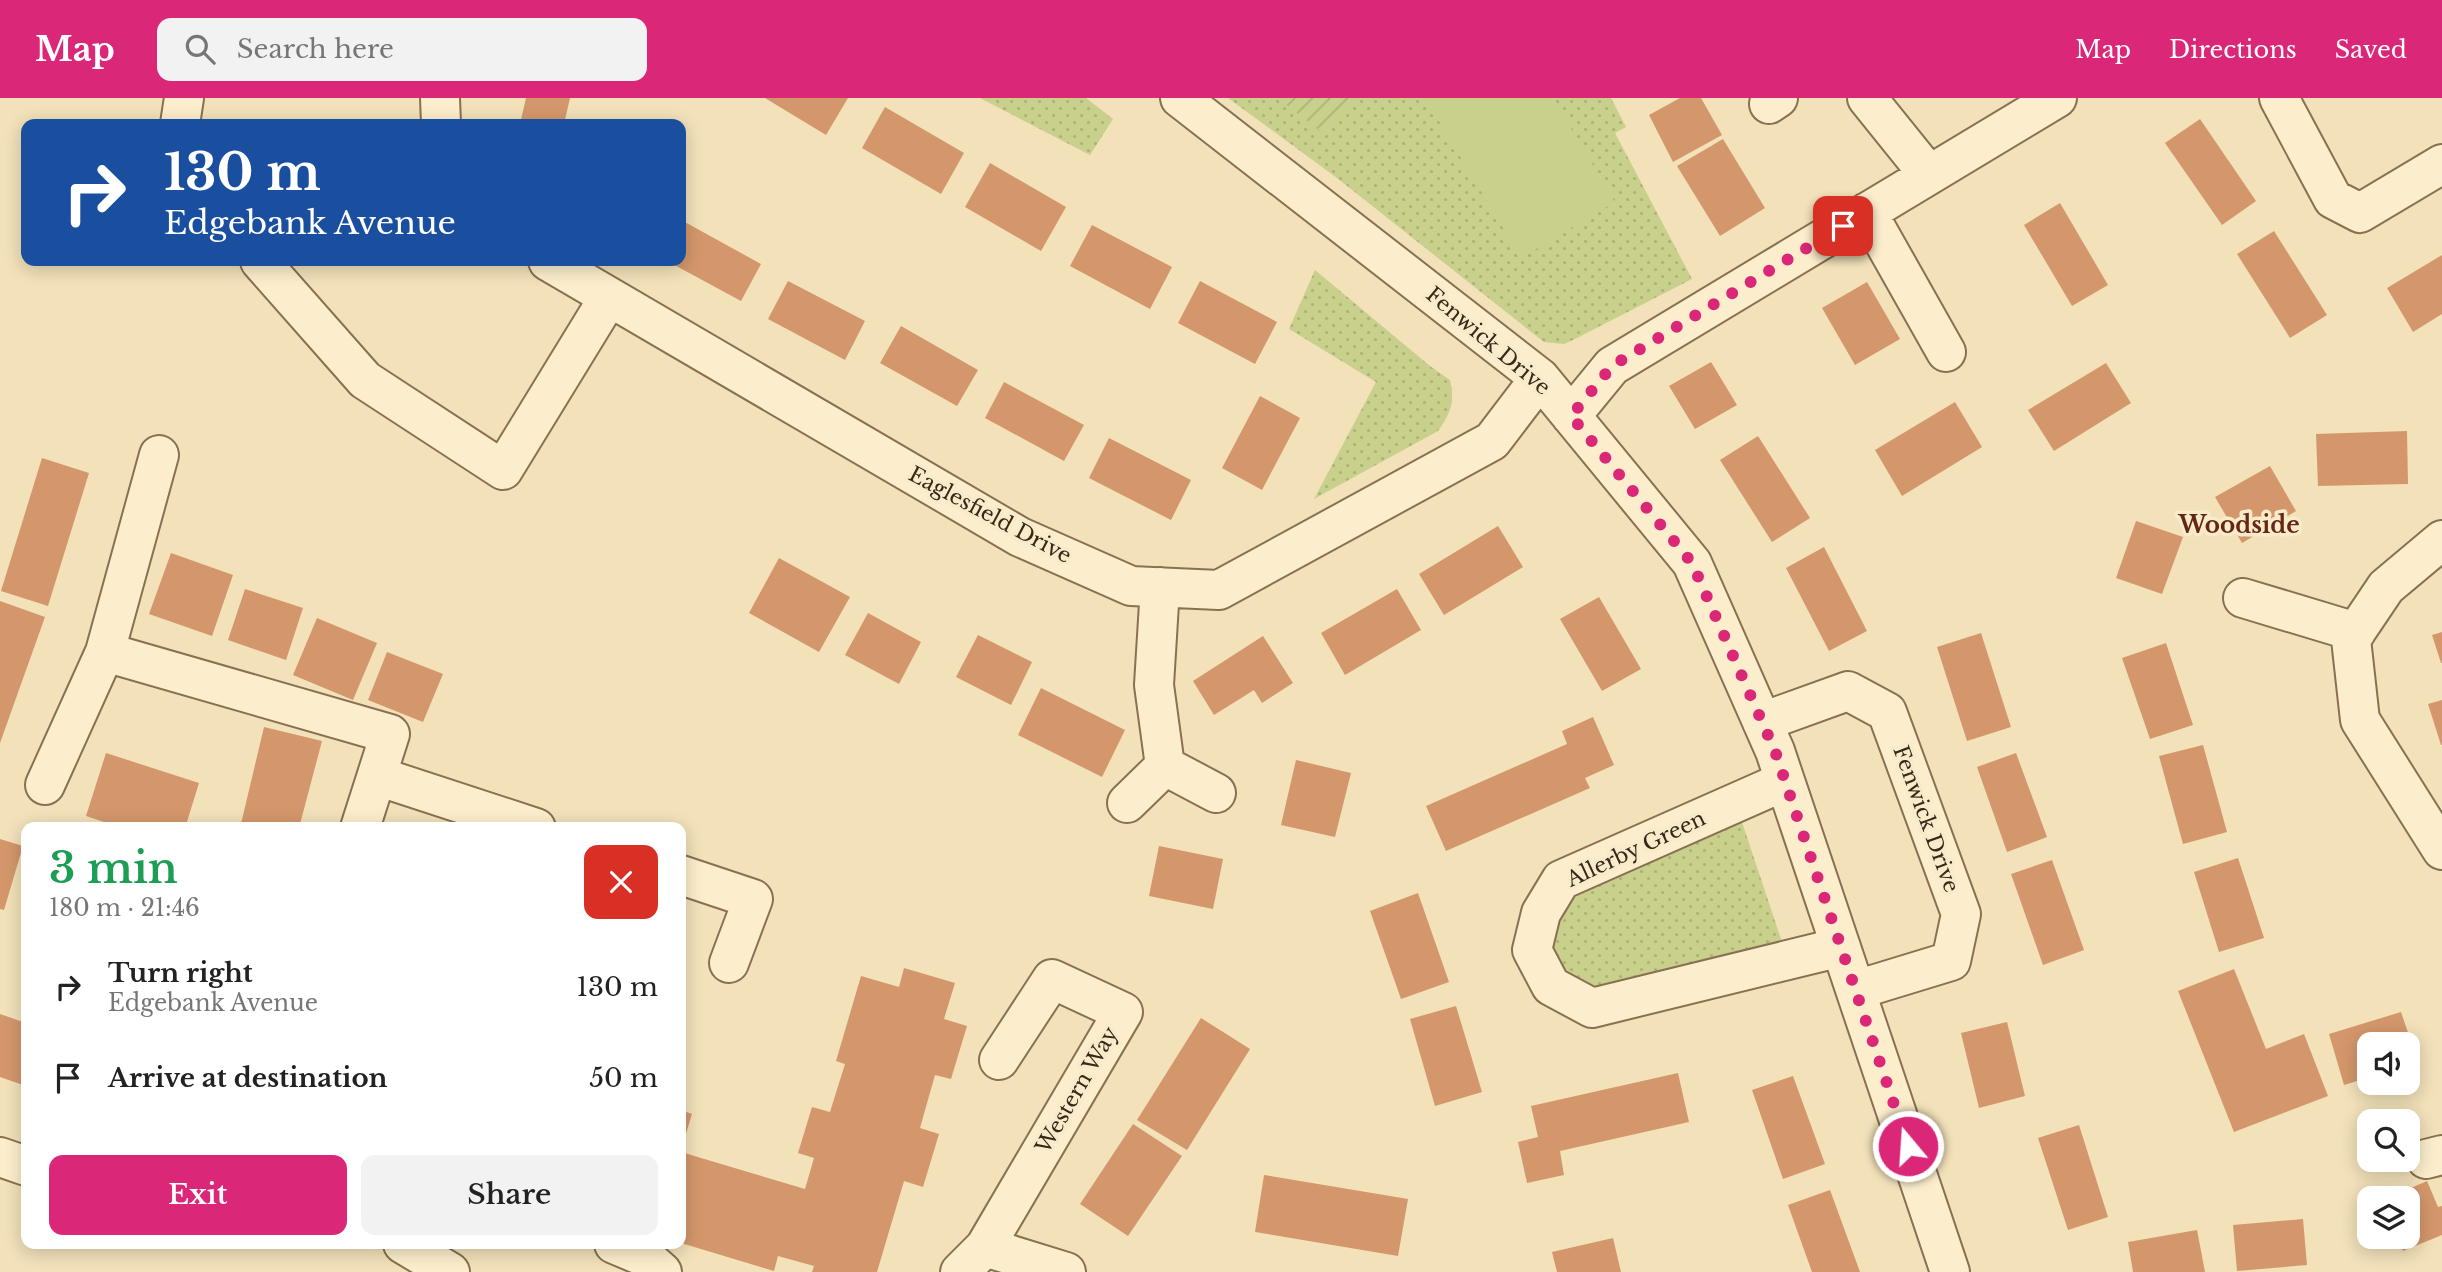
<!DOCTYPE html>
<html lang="en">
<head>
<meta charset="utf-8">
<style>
	:root { --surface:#fff; --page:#f2f2f2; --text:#222; --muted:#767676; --accent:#db2777 }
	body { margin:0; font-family:"Libre Baskerville",serif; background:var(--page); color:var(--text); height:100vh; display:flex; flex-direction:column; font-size:26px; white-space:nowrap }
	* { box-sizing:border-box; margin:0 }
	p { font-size:23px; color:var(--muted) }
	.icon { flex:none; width:38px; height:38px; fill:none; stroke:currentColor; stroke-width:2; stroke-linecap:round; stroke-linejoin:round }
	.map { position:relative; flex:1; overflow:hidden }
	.side { position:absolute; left:21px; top:724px; width:665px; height:427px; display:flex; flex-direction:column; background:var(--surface); border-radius:14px; box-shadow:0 4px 18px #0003 }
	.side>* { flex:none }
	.banner { position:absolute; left:21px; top:21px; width:665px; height:147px; border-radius:14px; box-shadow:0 4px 18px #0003; background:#1a4fa0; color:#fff; overflow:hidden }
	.fabs { position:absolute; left:2357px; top:934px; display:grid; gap:14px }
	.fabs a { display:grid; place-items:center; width:63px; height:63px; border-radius:14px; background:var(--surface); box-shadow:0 4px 18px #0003; font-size:35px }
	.pin { position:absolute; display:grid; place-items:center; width:60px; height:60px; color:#fff; margin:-30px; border-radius:14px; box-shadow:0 4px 10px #0006 }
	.me { position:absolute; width:77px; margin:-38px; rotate:342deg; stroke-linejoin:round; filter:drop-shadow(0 0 5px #0008) }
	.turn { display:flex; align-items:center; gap:24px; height:147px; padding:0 28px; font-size:32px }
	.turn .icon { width:91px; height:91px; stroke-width:2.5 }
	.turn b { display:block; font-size:49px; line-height:60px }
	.round { display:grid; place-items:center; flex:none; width:74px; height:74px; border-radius:14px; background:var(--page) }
	.summary { display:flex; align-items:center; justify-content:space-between; height:119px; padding:0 28px }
	h1 { font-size:42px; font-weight:600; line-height:52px; color:#1e9e55 }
	.action { display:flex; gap:14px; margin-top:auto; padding:14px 28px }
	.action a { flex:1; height:80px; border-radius:14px; background:var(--accent); color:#fff; font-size:28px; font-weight:600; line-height:80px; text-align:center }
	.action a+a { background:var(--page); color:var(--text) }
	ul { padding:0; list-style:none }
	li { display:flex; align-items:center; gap:21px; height:91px; padding:0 28px }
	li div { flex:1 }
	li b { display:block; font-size:26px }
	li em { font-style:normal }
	header { display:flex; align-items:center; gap:42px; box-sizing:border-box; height:98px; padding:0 35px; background:var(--accent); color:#fff }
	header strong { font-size:33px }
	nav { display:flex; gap:38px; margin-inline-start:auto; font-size:24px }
	.search { width:490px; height:63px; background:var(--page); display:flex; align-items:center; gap:18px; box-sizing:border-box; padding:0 24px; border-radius:14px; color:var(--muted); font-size:26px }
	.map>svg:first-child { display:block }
	.grass { fill:url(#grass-dots) }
	.park { fill:#c8d08c }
	.garden { fill:url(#garden-furrows) }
	.building { fill:#d4976b }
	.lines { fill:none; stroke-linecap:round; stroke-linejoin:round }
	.minor-casing { stroke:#897052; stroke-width:42 }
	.minor { stroke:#fceecc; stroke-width:38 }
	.route { stroke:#db2777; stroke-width:12; stroke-dasharray:0 21.6 }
	.labels { text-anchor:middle; stroke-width:7; stroke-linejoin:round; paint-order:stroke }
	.street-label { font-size:21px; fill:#362719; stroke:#f8ebc9 }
	.neighbourhood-label { font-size:23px; font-weight:bold; fill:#672615; stroke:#f8ebc9 }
</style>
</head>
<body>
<header>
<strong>Map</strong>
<div class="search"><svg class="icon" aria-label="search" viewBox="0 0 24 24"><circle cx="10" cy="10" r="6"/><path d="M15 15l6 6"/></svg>Search here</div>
<nav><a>Map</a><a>Directions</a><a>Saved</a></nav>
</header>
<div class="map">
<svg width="2442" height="1174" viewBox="0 0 2442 1174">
	<defs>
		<pattern id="grass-dots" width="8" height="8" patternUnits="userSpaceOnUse" patternTransform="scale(1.75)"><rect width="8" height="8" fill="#c8d08c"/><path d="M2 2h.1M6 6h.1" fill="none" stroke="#acb378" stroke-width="1.8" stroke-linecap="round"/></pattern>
		<pattern id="garden-furrows" width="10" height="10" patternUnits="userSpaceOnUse" patternTransform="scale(1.75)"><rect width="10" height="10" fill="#c8d08c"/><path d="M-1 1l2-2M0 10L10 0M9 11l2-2" fill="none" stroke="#acb378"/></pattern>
	</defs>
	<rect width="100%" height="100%" fill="#f2e1b9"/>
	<path class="grass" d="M 980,0 L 1086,0 L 1113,21 L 1090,57 Z
		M 1228,0 L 1611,0 L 1626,29 L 1615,35 L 1692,181 L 1573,242 L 1564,246 L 1544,244 L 1337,80 Z
		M 1315,172 L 1430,268 L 1450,282 C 1455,303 1451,315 1438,333 L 1314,401 L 1376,284 L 1289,231 Z
		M 1742,724 L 1784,850 L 1610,891 L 1572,882 L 1547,854 L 1553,812 L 1574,793 Z"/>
	<path class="park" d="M 1425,0 L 1553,0 L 1615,104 L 1521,160 Z"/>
	<path class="garden" d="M 1278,0 L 1353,0 L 1325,37 Z"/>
	<path class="building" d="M 526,0 L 570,0 L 564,26 L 520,26 Z
		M 765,0 L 848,0 L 826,37 Z
		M 1680,0 L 1701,0 L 1722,37 L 1673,64 L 1649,17 Z
		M 885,9 L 964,55 L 941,96 L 862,50 Z
		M 2200,21 L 2256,103 L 2222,127 L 2165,45 Z
		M 1723,41 L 1765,110 L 1720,138 L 1677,68 Z
		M 990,65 L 1066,109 L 1041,153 L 965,109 Z
		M 2060,105 L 2108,187 L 2072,208 L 2024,127 Z
		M 683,123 L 761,166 L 741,203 L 667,163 L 681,163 Z
		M 1092,127 L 1172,169 L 1150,211 L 1070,168 Z
		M 2274,133 L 2327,217 L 2290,240 L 2237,156 Z
		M 2442,157 L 2442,216 L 2413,234 L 2387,190 Z
		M 788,183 L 865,223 L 845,262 L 768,221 Z
		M 1200,183 L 1277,224 L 1255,266 L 1178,225 Z
		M 1867,184 L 1900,241 L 1855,267 L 1822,210 Z
		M 901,228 L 978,272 L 957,308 L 880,265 Z
		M 1711,264 L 1737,307 L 1695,331 L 1669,288 Z
		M 2106,265 L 2131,305 L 2054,353 L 2028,312 Z
		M 1004,284 L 1084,327 L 1064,363 L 985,320 Z
		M 1260,298 L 1300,320 L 1262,392 L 1222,370 Z
		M 1955,304 L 1982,349 L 1902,398 L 1875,352 Z
		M 2407,333 L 2408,386 L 2318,388 L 2316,336 Z
		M 1758,338 L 1810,420 L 1772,444 L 1720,362 Z
		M 1109,340 L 1191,382 L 1171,422 L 1089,380 Z
		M 42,360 L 89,375 L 48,508 L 1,493 Z
		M 2270,368 L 2296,413 L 2242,445 L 2215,399 Z
		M 2136,423 L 2183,439 L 2162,496 L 2116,480 Z
		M 1498,428 L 1523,469 L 1444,517 L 1419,476 Z
		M 1824,449 L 1867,533 L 1829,553 L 1786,470 Z
		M 171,455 L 233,477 L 212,538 L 149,516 Z
		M 779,460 L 850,499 L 819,554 L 749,515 Z
		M 245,491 L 303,510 L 286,562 L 228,542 Z
		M 1397,491 L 1421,532 L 1345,577 L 1321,535 Z
		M 1599,499 L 1641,571 L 1602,593 L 1560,521 Z
		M 0,503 L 45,519 L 0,645 Z
		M 868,515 L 921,544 L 899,586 L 845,557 Z
		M 317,520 L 377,545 L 353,602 L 293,577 Z
		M 2442,534 L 2442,565 L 2441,565 L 2432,537 Z
		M 1981,535 L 2011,629 L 1967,643 L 1937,549 Z
		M 978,537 L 1032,564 L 1011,607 L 956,579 Z
		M 1263,538 L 1293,585 L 1262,605 L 1254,592 L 1214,617 L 1193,583 Z
		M 2166,545 L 2193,627 L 2150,641 L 2122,560 Z
		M 387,554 L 443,576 L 423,624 L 368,602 Z
		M 1041,590 L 1125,632 L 1102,679 L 1018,637 Z
		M 2442,602 L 2442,647 L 2441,647 L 2428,606 Z
		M 1593,619 L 1614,667 L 1585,680 L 1590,690 L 1446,753 L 1426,708 L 1567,646 L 1562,633 Z
		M 264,629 L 322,643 L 299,730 L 240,730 Z
		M 2203,647 L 2227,734 L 2183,746 L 2159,658 Z
		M 106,655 L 199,685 L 185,730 L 122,730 L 86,718 Z
		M 2016,655 L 2047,739 L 2007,754 L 1977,669 Z
		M 1296,662 L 1351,675 L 1335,739 L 1281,727 Z
		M 0,741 L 23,748 L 4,812 L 0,811 Z
		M 1159,748 L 1223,761 L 1213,811 L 1149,798 Z
		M 2238,760 L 2264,840 L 2219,854 L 2194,774 Z
		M 2052,762 L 2084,852 L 2043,867 L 2011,776 Z
		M 1418,795 L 1449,884 L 1401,901 L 1370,813 Z
		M 904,870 L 955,885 L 944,921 L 967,928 L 951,981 L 935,977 L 920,1030 L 939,1036 L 923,1089 L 904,1083 L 877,1174 L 812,1174 L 814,1168 L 778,1158 L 774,1173 L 681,1145 L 681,1054 L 805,1091 L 814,1060 L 798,1055 L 812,1009 L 830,1014 L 845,966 L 836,963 L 861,878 L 899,889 Z
		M 2234,871 L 2266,951 L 2304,936 L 2328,998 L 2234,1034 L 2178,893 Z
		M 1456,908 L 1482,994 L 1435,1008 L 1410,921 Z
		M 2401,914 L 2418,964 L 2408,967 L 2408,947 L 2370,947 L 2370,979 L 2344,987 L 2329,936 Z
		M 0,916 L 26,925 L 26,977 L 23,987 L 0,979 Z
		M 1201,920 L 1250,951 L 1187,1052 L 1137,1022 Z
		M 2007,924 L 2025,998 L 1979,1010 L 1961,935 Z
		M 1678,975 L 1689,1024 L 1560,1053 L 1564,1077 L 1527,1085 L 1518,1044 L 1538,1039 L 1531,1008 Z
		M 1793,978 L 1825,1066 L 1783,1081 L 1752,992 Z
		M 681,1012 L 692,1016 L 681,1052 Z
		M 1133,1026 L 1182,1058 L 1128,1138 L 1080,1106 Z
		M 2079,1027 L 2108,1119 L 2068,1132 L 2038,1040 Z
		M 1264,1077 L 1408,1101 L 1398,1158 L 1255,1134 Z
		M 2427,1083 L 2438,1109 L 2442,1108 L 2442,1137 L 2403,1153 L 2397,1139 L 2408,1139 L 2408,1101 L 2386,1101 Z
		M 1830,1092 L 1860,1174 L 1812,1174 L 1788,1107 Z
		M 2303,1121 L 2307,1167 L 2237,1173 L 2233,1127 Z
		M 2197,1132 L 2205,1174 L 2133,1174 L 2128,1144 Z
		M 1613,1140 L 1621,1174 L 1557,1174 L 1552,1154 Z"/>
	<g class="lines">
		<g class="minor-casing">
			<path id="minor" d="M 440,0 L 441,26
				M 1180,0 L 1540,280 L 1692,465 L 1775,653 L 1950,1174
				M 1867,0 L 1929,77
				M 2279,0 L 2333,101 L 2360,115 L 2442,66
				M 1769,6 L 1778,0
				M 180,26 L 184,0
				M 1867,114 L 1946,254
				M 260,163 L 365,282 L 503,372 L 609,199
				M 548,163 L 1020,439 L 1131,488 L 1219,492 L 1492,343 L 1540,280
				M 1571,318 L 1612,268 L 2057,0
				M 2442,442 L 2386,489 L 2351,541 L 2360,622 L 2442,752
				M 1160,489 L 1154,587 L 1165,668 L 1216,695
				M 2243,500 L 2356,534
				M 105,554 L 159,357
				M 1762,624 L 1848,593 L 1887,614 L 1961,816 L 1951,863 L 1856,892
				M 377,678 L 536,730
				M 1785,683 L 1561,782 L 1541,815 L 1532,852 L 1551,888 L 1592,910 L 1841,849
				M 45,687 L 105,554 L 390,636 L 360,730
				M 1127,705 L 1165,668
				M 681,777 L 753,801 L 729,865
				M 0,1059 L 26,1068
				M 2426,1061 L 2442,1057
				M 403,1146 L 450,1174
				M 614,1146 L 645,1159 L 662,1174
				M 985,1149 L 1123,914 L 1052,881 L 999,962
				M 960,1174 L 985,1149 L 1066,1174"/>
		</g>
		<use href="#minor" class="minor"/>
	</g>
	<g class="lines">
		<path class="route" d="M 1843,128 L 1612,268 L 1571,318 L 1692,465 L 1775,653 L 1908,1048"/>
	</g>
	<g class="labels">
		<g class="street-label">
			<text transform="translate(1488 243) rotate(40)" y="7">Fenwick Drive</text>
			<text transform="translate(990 417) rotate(28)" y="7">Eaglesfield Drive</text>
			<text transform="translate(1926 721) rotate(70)" y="7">Fenwick Drive</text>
			<text transform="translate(1636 751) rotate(-25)" y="7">Allerby Green</text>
			<text transform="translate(1077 992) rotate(-60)" y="7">Western Way</text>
		</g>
		<g class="neighbourhood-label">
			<text x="2239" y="435">Woodside</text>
		</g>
	</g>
</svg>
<div class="fabs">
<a><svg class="icon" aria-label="sound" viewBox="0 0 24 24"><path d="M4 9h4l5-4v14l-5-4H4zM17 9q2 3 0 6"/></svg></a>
<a><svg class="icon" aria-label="search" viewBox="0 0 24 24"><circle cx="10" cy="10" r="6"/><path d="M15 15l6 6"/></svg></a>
<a><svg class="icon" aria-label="layers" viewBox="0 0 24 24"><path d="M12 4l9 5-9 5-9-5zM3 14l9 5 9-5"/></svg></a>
</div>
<div class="pin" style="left:1843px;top:128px;background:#d93025"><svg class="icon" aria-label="arrive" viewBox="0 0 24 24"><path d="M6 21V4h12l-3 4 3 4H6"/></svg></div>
<svg class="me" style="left:1908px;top:1048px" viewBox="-20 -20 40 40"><circle r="17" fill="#db2777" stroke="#fff" stroke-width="3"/><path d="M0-11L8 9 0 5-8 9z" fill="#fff"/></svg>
<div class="banner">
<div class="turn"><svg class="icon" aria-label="right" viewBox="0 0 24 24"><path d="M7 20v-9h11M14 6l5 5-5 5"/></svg><div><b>130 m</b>Edgebank Avenue</div></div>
</div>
<section class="side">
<div class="summary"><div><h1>3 min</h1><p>180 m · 21:46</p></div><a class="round" style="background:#d93025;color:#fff"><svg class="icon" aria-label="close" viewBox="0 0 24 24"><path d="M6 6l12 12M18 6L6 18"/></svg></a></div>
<ul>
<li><svg class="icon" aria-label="right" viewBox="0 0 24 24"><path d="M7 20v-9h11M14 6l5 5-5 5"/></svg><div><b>Turn right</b><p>Edgebank Avenue</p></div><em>130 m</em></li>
<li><svg class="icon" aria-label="arrive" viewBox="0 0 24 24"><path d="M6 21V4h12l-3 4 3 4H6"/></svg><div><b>Arrive at destination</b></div><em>50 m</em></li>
</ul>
<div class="action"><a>Exit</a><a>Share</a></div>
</section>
</div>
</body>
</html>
